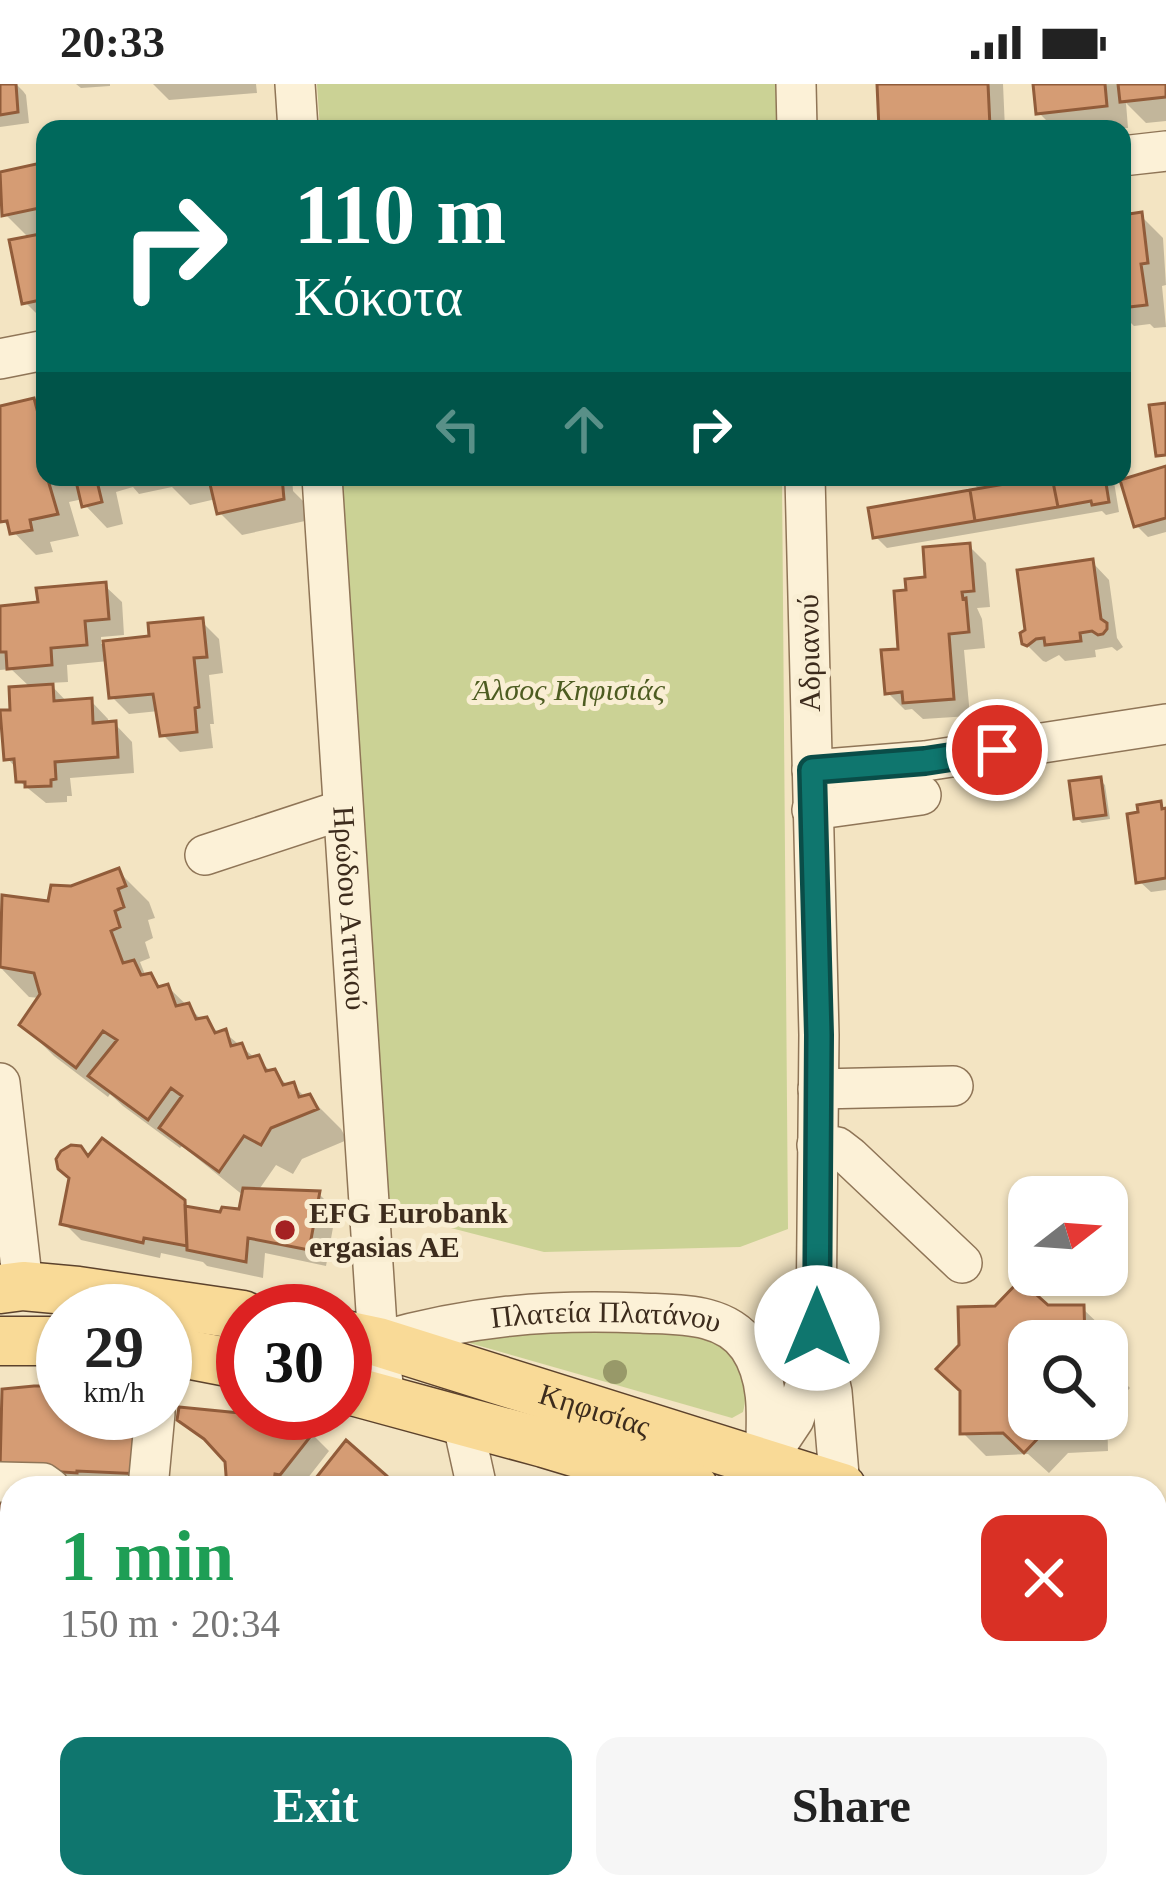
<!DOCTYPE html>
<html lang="en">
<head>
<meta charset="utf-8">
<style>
	:root { --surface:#fff; --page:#f6f6f6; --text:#222; --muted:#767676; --accent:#0f766e }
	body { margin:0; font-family:"Times New Roman",serif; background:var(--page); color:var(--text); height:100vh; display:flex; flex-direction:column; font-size:45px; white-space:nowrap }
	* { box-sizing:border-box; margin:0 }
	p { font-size:39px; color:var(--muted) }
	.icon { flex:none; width:66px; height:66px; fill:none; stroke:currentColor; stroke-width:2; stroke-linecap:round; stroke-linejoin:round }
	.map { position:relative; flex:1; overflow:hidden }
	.drawer { position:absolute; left:0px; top:1392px; width:1167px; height:423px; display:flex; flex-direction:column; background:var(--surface); border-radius:36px 36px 0 0; box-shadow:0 3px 9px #0004 }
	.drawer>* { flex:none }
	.banner { position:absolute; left:36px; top:36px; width:1095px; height:366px; border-radius:24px; box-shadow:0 3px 9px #0004; background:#00695c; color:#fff; overflow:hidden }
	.needle { width:78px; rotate:73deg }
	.controls { position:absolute; left:1008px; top:1092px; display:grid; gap:24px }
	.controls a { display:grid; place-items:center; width:120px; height:120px; border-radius:24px; background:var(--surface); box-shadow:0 3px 9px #0004; font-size:60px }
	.speed { position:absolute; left:36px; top:1200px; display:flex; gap:24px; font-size:60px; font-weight:700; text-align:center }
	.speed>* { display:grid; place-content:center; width:156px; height:156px; border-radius:50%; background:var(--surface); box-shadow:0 3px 9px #0004; line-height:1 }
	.speed small { font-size:30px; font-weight:400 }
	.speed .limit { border:18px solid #d22; background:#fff; color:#111 }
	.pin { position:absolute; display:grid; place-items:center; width:102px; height:102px; color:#fff; margin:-51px; border:6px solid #fff; border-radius:50%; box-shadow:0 3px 12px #0007 }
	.me { position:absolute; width:132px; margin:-66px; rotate:0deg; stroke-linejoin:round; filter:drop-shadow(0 0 9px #0008) }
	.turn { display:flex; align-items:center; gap:42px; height:252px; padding:0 60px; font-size:54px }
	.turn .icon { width:156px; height:156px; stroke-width:2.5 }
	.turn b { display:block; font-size:84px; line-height:102px }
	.lanes { display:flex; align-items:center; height:114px; padding:0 60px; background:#0003; justify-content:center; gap:60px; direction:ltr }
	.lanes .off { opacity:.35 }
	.round { display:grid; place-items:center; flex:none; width:126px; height:126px; border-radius:24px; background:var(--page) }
	.summary { display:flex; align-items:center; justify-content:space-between; height:204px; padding:0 60px }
	h1 { font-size:72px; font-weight:800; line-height:90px; color:#1e9e55 }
	.button { display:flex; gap:24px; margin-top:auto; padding:24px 60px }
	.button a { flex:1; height:138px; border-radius:24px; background:var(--accent); color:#fff; font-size:48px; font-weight:800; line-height:138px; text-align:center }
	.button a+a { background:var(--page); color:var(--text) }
	.status { display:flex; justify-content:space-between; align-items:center; height:84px; padding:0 60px; background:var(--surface); direction:ltr }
	.status svg { height:33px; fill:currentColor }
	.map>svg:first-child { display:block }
	.green { fill:#cbd295 }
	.shadow { fill:#0003 }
	.building { fill:#d59c74; stroke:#915c3a; stroke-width:3 }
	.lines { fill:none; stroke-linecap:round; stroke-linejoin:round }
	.minor-casing { stroke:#8f7557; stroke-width:42 }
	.major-casing { stroke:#5c422c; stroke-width:51 }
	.minor { stroke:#fcf1d7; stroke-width:39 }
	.major { stroke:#f9da97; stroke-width:48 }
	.tree { fill:#989969 }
	.route-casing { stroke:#0a4d48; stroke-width:30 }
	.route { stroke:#0f766e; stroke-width:21 }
	.poi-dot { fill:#a42122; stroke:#f9eed3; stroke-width:4.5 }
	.labels { text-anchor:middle; stroke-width:10; stroke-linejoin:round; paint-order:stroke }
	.street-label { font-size:30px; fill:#3d2c1d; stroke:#f9eed3 }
	.park-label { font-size:30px; font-style:italic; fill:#4d5c21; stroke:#f9eed3 }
	.poi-label { font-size:30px; font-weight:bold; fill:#3d2c1d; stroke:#f9eed3; text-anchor:start }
</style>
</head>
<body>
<div class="status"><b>20:33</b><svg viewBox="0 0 49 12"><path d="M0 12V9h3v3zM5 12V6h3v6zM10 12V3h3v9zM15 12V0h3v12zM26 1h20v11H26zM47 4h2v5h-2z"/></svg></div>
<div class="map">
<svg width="1166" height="1813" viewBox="0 0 1166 1813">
	<rect width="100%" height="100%" fill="#f3e4c2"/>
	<path class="green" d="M 317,0 L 778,0 L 779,45 L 320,45 Z
		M 342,393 L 782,393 L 788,1145 L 740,1163 L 544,1168 L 389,1128 Z
		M 658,1243 C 688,1251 735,1253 742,1288 C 745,1303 747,1313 743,1328 L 732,1334 L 466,1258 L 467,1250 Z"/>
	<path class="shadow" d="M 0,0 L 16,0 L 23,7 L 26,11 L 29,39 L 0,43 Z
		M 76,0 L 110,0 L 110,2 L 81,4 Z
		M 153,0 L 256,0 L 257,9 L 169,16 Z
		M 880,0 L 1003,0 L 1005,45 L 882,45 Z
		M 1036,0 L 1166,0 L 1166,37 L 1146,39 L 1126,19 L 1128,44 L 1055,45 L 1039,29 Z
		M 45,82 L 45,238 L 25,218 L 30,155 L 5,130 L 0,106 L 0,91 Z
		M 1140,131 L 1163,154 L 1166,201 L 1162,202 L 1166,243 L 1154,244 L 1150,240 L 1134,242 L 1122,230 L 1122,134 Z
		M 34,317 L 45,328 L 45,393 L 207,393 L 209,399 L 220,397 L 219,393 L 292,393 L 293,407 L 304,418 L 305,437 L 242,451 L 219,428 L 216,415 L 190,421 L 172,403 L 139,410 L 133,403 L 116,408 L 123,440 L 107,444 L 85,421 L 83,415 L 69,418 L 79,452 L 50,458 L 53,468 L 36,471 L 0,434 L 0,325 Z
		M 1166,385 L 1166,448 L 1148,453 L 1137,442 Z
		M 966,393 L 1109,393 L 1114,398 L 1119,428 L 1106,431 L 1102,427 L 887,464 L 876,453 L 981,407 Z
		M 969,462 L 986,479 L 990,523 L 977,524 L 982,535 L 985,564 L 964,566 L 970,632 L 923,635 L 912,625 L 905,626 L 887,608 L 902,568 L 909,509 Z
		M 1092,478 L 1109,496 L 1117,554 L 1123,563 L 1117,567 L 1112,563 L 1095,566 L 1096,573 L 1065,577 L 1059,571 L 1046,578 L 1043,577 L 1025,559 Z
		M 104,501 L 122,518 L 124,551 L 101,553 L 101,560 L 153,555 L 201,537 L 219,555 L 223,589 L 209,591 L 214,640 L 210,640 L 213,664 L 180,668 L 162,650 L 159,627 L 129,630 L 112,613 L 109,577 L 67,581 L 68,598 L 49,599 L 68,619 L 91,617 L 108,635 L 108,641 L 115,640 L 132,658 L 134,689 L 70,694 L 72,712 L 67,712 L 67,718 L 46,719 L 19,697 L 18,686 L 7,674 L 14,628 L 31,604 L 11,585 L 0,586 L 0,525 L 41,521 Z
		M 1100,696 L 1105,701 L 1110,735 L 1082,739 L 1077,734 Z
		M 1160,720 L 1166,726 L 1166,806 L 1151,808 L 1139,797 Z
		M 118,787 L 149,818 L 155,834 L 148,836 L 153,854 L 145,858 L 150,874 L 140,878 L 146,893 L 150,892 L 163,905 L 168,903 L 203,937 L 206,937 L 220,950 L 225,949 L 289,1002 L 293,1001 L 306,1014 L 309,1013 L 341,1045 L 347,1056 L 302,1075 L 293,1090 L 276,1081 L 258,1107 L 319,1110 L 336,1127 L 326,1182 L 265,1169 L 263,1194 L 207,1182 L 203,1178 L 161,1169 L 160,1174 L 81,1156 L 64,1139 L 90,1074 L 183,1118 L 191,1126 L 222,1131 L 242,1129 L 244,1112 L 182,1062 L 180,1064 L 123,1022 L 110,1010 L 108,1013 L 54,972 L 22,940 L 40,914 L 29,913 L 0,883 L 5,814 L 50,820 L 71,806 Z
		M 1047,1224 L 1082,1224 L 1105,1246 L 1105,1257 L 1029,1257 L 1029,1335 L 1107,1335 L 1107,1281 L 1130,1304 L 1107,1328 L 1108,1367 L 1068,1369 L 1049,1389 L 1028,1370 L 986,1372 L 963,1349 L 962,1262 Z
		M 63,1305 L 63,1329 L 158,1404 L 59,1404 Z
		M 239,1332 L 312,1350 L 329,1367 L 300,1404 L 230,1404 L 228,1377 L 180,1335 Z
		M 0,1736 L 12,1742 L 12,1788 L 4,1786 L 0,1798 Z
		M 118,1803 L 306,1803 L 307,1813 L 115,1813 Z
		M 363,1803 L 522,1803 L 528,1813 L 366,1813 L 363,1810 Z
		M 624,1803 L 716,1803 L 717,1813 L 626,1813 Z
		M 746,1803 L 799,1803 L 800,1813 L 747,1813 Z
		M 812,1803 L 975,1803 L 975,1813 L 812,1813 Z
		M 1015,1803 L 1104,1803 L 1104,1813 L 1015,1813 Z"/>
	<path class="building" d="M 0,0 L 16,0 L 18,28 L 0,31 Z
		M 877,0 L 988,0 L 990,43 L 945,45 L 945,40 L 934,41 L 934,45 L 879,45 Z
		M 1033,0 L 1105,0 L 1107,22 L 1036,30 Z
		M 1118,0 L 1166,0 L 1166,13 L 1120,18 Z
		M 45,78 L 45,126 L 44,123 L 2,132 L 0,88 Z
		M 1142,128 L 1148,179 L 1141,180 L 1147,221 L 1129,223 L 1128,218 L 1122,219 L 1122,131 Z
		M 45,149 L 45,215 L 22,220 L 9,156 Z
		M 34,314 L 43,348 L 45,348 L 45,393 L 61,393 L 48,396 L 58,430 L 30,436 L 32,446 L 10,450 L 7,437 L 0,438 L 0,322 Z
		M 1166,319 L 1166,371 L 1156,372 L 1149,321 Z
		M 1166,382 L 1166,434 L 1134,443 L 1120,396 Z
		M 75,393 L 96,393 L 102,418 L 82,423 Z
		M 216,393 L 282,393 L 284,415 L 217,430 L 209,396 Z
		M 1045,393 L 1052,393 L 1058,423 L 975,437 L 970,406 Z
		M 1052,393 L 1105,393 L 1109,418 L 1092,421 L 1091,417 L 1058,423 Z
		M 970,406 L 975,437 L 873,454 L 868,424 Z
		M 970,459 L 974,507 L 962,508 L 963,515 L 966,514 L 969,548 L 949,550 L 954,615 L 903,619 L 902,608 L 885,610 L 881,566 L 898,565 L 894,507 L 906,506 L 905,495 L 925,493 L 923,463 Z
		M 1093,475 L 1101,535 L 1107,539 L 1107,545 L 1103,550 L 1098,551 L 1092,547 L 1080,549 L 1081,557 L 1045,561 L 1044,554 L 1036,555 L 1027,562 L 1022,560 L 1020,549 L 1025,546 L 1017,486 Z
		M 106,498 L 109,535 L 85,537 L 87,561 L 51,564 L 52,581 L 7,585 L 6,568 L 0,568 L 0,522 L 38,518 L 36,504 Z
		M 203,534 L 207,573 L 194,574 L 199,623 L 195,624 L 197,648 L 160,652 L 153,610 L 109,614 L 103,557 L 149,552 L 148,539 Z
		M 53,600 L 54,617 L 92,614 L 93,639 L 116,637 L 118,673 L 55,678 L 56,695 L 51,696 L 51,702 L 25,703 L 25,698 L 16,698 L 14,675 L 4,676 L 0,626 L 10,626 L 9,603 Z
		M 1101,693 L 1106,731 L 1074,735 L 1069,697 Z
		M 1161,717 L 1162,725 L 1166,724 L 1166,794 L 1136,799 L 1127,730 L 1138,728 L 1137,721 Z
		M 119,784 L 126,802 L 118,805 L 124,823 L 115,827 L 120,843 L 111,847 L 123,879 L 134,876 L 141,891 L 151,889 L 158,903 L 168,900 L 176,922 L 189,919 L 196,935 L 207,933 L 215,949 L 226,945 L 231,962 L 242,959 L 248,974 L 259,971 L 266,987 L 275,985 L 283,1001 L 294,998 L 299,1013 L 310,1010 L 318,1025 L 271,1044 L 261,1061 L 244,1052 L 219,1088 L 159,1044 L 182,1012 L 171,1004 L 148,1036 L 88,992 L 117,956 L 103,947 L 76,984 L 19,941 L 40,910 L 34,889 L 0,883 L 2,811 L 48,817 L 51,801 L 71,802 Z
		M 102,1054 L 185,1116 L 187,1162 L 144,1154 L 143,1159 L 60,1140 L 69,1094 L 58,1085 L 56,1075 L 61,1067 L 71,1061 L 81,1062 L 88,1072 Z
		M 243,1104 L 320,1107 L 309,1166 L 248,1154 L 246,1178 L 187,1166 L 185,1122 L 220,1128 L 222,1123 L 239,1125 Z
		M 1020,1196 L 1048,1221 L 1084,1221 L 1085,1257 L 1029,1257 L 1029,1335 L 1086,1335 L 1087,1346 L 1045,1347 L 1024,1369 L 1003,1349 L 960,1350 L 960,1307 L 936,1285 L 959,1261 L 958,1223 L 995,1222 Z
		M 34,1302 L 63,1302 L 63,1329 L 144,1329 L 142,1390 L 77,1387 L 77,1389 L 0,1384 L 2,1305 Z
		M 179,1323 L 240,1329 L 314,1348 L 280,1391 L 275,1390 L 273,1404 L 227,1404 L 225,1378 L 204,1355 L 177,1336 Z
		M 346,1356 L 387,1392 L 397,1404 L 308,1404 Z
		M 0,1414 L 12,1414 L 12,1472 L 0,1464 Z
		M 0,1548 L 12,1549 L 12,1713 L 0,1711 Z
		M 0,1733 L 12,1739 L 12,1777 L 0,1774 Z
		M 115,1803 L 292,1803 L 293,1813 L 112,1813 Z
		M 360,1803 L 425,1803 L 397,1809 L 360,1811 Z
		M 425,1803 L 514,1803 L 516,1813 L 410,1813 L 409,1806 Z
		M 621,1803 L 708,1803 L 709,1813 L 623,1813 Z
		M 743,1803 L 780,1803 L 781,1813 L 744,1813 Z
		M 809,1803 L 958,1803 L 958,1813 L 809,1813 Z
		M 1012,1803 L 1087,1803 L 1087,1813 L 1012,1813 Z"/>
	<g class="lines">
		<g class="minor-casing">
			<g id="minor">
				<path d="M 295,0 L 298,45"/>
				<path d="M 796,0 L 797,45"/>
				<path d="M 1122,72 L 1166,67"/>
				<path d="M 0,275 L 45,266"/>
				<path id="s1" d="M 322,393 L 378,1258 L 385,1316"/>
				<path d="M 812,686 L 925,677 L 1166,640"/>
				<path d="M 812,726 L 921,711"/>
				<path d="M 205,771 L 342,726"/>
				<path d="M 0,999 L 23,1202"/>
				<path d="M 818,1005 L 953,1002"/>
				<path d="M 817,1061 L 837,1063 L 850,1073 L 962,1179"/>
				<path id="s2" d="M 378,1258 C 470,1232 545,1225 641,1229 C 678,1231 725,1228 749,1263 C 772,1297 766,1341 765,1379"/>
				<path d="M 821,1260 L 832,1308 L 840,1403"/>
				<path d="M 462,1336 L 477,1404"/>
				<path d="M 0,1398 L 43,1399 L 50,1404"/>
				<path d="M 148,1404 L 155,1329"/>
				<path d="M 748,1404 L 794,1335 L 808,1293 L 816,1243 L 819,951 L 805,393"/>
				<path d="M 0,1483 L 12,1491"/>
				<path d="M 0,1524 L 12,1523"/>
				<path d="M 558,1803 L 560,1813"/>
				<path d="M 323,1813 L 324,1803"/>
				<path d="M 1130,1813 L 1130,1803"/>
			</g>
		</g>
		<g class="major-casing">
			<g id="major">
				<path d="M 0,1205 L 23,1202 L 78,1207 L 243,1231"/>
				<path id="s3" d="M 345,1251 L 378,1258 L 842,1404"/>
				<path d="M 0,1257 L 63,1257"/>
				<path d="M 165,1266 L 243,1281"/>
				<path d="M 345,1305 L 544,1359 L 694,1404"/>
				<path d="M 1155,1462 L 1166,1461"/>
			</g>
		</g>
		<use href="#minor" class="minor"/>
		<use href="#major" class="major"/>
	</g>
	<circle class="tree" cx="615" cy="1288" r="12"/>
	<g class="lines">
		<g class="route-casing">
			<path id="route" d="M 817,1244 L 819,951 L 812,686 L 925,677 L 997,666"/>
		</g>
		<use href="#route" class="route"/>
	</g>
	<circle class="poi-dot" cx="285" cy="1146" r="12"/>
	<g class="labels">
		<g class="street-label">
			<text transform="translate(809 569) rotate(-91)" y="10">Αδριανού</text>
			<text dy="10" stroke="none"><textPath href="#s1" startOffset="432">Ηρώδου Αττικού</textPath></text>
			<text dy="10" stroke="none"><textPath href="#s2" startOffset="231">Πλατεία Πλατάνου</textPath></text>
			<text dy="10" stroke="none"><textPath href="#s3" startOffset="261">Κηφισίας</textPath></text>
		</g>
		<g class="park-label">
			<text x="569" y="616">Άλσος Κηφισιάς</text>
		</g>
		<g class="poi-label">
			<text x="309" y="1139">EFG Eurobank<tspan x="309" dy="34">ergasias AE</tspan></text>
		</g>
	</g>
</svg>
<div class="controls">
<a><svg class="needle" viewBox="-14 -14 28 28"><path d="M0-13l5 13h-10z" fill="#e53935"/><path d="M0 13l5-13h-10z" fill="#767676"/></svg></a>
<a><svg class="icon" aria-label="search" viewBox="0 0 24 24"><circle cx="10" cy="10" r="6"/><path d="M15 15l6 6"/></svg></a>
</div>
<div class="speed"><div>29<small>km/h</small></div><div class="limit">30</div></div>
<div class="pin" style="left:997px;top:666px;background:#d93025"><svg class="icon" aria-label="arrive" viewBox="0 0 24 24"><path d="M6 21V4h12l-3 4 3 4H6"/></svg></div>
<svg class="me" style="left:817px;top:1244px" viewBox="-20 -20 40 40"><circle r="19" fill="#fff"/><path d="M0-13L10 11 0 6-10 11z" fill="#0f766e"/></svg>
<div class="banner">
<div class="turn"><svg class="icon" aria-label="right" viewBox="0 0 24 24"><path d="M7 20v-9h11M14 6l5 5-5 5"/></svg><div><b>110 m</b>Κόκοτα</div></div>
<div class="lanes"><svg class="icon off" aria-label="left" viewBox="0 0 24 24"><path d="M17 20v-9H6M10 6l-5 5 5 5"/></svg><svg class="icon off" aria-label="ahead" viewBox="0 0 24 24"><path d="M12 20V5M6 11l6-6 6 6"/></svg><svg class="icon" aria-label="right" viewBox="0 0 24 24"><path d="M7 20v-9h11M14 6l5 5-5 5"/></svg></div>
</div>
<section class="drawer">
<div class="summary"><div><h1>1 min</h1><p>150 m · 20:34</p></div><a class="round" style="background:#d93025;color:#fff"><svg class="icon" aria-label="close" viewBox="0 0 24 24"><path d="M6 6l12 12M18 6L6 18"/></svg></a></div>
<div class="button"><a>Exit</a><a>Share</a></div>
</section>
</div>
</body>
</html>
